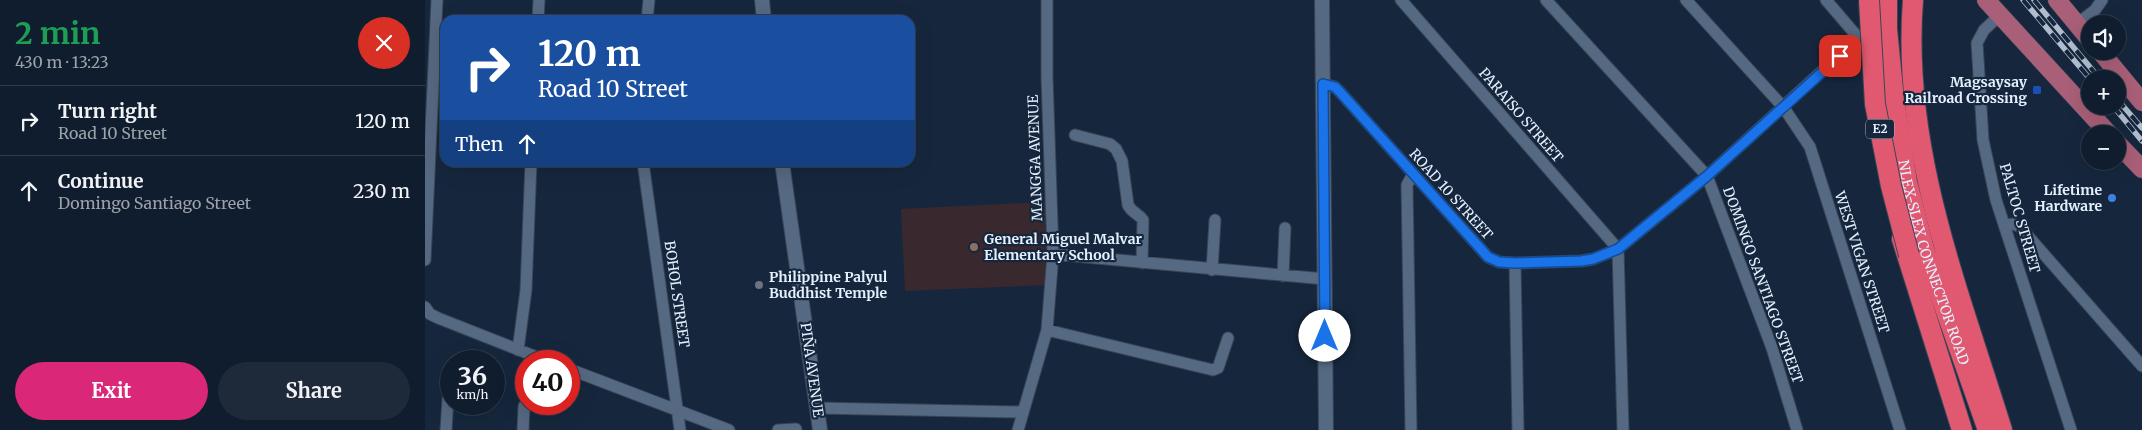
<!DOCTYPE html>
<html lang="en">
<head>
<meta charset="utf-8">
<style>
	:root { --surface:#101d2e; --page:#1e2a3a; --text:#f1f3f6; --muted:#9ca2aa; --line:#303b4a; --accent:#db2777 }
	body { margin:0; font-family:Merriweather,serif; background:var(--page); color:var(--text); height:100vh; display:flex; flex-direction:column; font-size:19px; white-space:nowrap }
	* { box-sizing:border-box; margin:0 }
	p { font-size:16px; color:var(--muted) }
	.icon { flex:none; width:28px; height:28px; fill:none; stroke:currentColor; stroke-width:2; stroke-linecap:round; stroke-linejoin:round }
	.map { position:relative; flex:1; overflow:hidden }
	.sheet { display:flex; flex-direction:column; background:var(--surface); width:425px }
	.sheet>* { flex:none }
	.hud { position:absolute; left:15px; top:15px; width:475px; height:152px; border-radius:15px; box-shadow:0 5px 20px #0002,0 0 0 1px var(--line); background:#1a4fa0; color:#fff; overflow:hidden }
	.tools { position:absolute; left:1656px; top:15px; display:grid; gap:10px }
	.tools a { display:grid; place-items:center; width:45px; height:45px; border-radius:50%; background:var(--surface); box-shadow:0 5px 20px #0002,0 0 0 1px var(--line); font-size:25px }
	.speed { position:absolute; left:15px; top:350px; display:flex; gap:10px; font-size:25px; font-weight:700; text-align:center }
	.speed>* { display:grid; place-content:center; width:65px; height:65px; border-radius:50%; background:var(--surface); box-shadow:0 5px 20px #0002,0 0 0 1px var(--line); line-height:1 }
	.speed small { font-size:12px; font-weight:400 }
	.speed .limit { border:8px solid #d22; background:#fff; color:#111 }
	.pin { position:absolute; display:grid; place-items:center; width:42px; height:42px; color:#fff; margin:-21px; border-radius:10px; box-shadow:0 2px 8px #0006 }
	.me { position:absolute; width:55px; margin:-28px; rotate:0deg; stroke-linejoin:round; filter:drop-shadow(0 0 4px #0008) }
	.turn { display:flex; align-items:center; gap:18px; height:105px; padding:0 15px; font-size:22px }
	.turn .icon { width:65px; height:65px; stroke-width:2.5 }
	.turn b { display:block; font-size:35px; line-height:42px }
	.then { display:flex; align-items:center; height:48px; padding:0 15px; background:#0003; gap:10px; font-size:19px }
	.round { display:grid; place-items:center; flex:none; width:52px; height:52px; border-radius:26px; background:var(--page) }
	.overview { display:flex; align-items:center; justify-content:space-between; height:85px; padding:0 15px }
	h1 { font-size:30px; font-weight:700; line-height:38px; color:#1e9e55 }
	.button { display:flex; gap:10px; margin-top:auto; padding:10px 15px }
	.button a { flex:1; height:58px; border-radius:30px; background:var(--accent); color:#fff; font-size:20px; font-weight:700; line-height:58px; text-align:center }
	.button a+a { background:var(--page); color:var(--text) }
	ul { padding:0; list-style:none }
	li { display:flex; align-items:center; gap:15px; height:70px; padding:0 15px; border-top:1px solid var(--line) }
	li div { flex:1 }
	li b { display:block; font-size:19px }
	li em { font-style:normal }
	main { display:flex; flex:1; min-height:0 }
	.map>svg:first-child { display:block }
	.education { fill:#3a282f }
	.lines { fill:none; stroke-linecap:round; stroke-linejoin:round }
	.minor-casing { stroke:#384558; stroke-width:13 }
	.tertiary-casing { stroke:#384558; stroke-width:16 }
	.primary-casing { stroke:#384558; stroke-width:19 }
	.motorway-casing { stroke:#384558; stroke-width:22 }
	.minor { stroke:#566982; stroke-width:11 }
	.tertiary { stroke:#566982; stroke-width:14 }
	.primary { stroke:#a95f77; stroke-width:18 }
	.motorway { stroke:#e05970; stroke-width:20 }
	.rail-casing { stroke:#b0bdce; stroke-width:5.5 }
	.rail { stroke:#16273d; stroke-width:4; stroke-dasharray:11; stroke-linecap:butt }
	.motorway-bridge-casing { stroke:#384558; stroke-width:22; stroke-linecap:butt }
	.motorway-bridge { stroke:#e05970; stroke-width:20 }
	.route-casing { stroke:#114b97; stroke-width:12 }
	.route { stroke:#1a73e8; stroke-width:9 }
	.transit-dot { fill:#1a4fb4; stroke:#16273d; stroke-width:2 }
	.shop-dot { fill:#3f7fe0; stroke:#16273d; stroke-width:2 }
	.education-dot { fill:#8d6e63; stroke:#16273d; stroke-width:2 }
	.worship-dot { fill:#6b7280; stroke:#16273d; stroke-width:2 }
	.labels { text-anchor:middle; stroke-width:4.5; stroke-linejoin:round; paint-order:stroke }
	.shield { fill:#16273d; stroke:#a7b4c5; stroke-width:1 }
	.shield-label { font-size:12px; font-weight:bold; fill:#e5f0ff }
	.poi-label { font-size:14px; font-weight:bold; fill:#e5f0ff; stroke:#16273d; text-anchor:end }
	.street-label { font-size:14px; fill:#e5f0ff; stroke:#16273d }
</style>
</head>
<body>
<main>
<section class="sheet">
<div class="overview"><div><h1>2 min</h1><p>430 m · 13:23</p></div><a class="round" style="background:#d93025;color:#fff"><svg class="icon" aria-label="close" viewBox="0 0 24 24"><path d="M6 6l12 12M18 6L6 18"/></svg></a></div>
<ul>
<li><svg class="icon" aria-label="right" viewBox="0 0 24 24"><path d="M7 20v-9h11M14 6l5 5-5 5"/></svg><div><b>Turn right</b><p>Road 10 Street</p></div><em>120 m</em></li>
<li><svg class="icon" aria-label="ahead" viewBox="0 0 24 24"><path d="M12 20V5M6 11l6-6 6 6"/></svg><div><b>Continue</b><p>Domingo Santiago Street</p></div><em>230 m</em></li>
</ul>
<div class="button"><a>Exit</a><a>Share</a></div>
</section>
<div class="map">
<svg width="1717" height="430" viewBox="0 0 1717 430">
	<rect width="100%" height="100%" fill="#16273d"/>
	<path class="education" d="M 620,202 L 621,285 L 480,291 L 476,209 Z"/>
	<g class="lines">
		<g class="minor-casing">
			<path id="minor" d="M 976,0 L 1193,249
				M 1121,0 L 1282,176 L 1347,348 L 1372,430
				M 1261,0 L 1359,108 L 1385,147 L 1475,430
				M 1574,16 L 1559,30 L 1552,43 L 1558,140 L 1571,200 L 1646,430
				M 113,20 L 114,0
				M 222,20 L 224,0
				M 1652,24 L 1670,10 L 1677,0
				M 898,84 L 910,87 L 915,92 L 1063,257 L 1074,262 L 1090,263 L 1156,261 L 1168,259 L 1193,249 L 1282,176 L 1429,42 L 1431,35 L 1401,0
				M 650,135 L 685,144 L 691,149 L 697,161 L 703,205 C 707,213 713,213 718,220 L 717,263
				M 218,162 L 255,430
				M 1580,225 L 1589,224 L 1595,227 L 1717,366
				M 1193,249 L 1198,430
				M 628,254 L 900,279
				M 0,260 L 12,0
				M 1090,263 L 1093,430
				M 787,270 L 790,220
				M 858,276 L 860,228
				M 0,307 L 5,314 L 13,318 L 122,361
				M 622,330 L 788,370 L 793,368 L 803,338
				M 93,350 L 101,290 L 106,162
				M 144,369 L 304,430
				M 392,408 L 598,412
				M 21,430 L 23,399
				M 98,430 L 99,406
				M 353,430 L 371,429
				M 593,430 L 622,330 L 628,254 L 622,77 L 622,0
				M 986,430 L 982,185 L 988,174"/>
		</g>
		<g class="tertiary-casing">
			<path id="tertiary" d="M 337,0 L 339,20
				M 897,0 L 901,430
				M 357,162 L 395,430"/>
		</g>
		<g class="primary-casing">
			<path id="primary" d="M 1561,0 L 1684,134
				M 1632,0 L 1665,40
				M 1675,51 L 1717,102
				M 1692,143 L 1717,169"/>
		</g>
		<g class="motorway-casing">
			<g id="motorway">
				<path id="s1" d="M 1462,0 L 1462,29 L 1469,100 L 1482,182 L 1499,249 L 1563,430"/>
				<path d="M 1488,0 C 1476,149 1534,291 1577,430"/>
				<path d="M 1477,239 L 1537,430"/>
			</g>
		</g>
		<use href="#minor" class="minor"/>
		<use href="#tertiary" class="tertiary"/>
		<use href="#primary" class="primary"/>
		<use href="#motorway" class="motorway"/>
		<g class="rail-casing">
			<path id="rail" d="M 1598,0 L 1665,79
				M 1609,0 L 1675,79
				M 1692,99 L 1717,128
				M 1688,106 L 1717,141"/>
		</g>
		<use href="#rail" class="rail"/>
		<g class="motorway-bridge-casing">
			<path id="motorway-bridge" d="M 1444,0 L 1450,104 L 1466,186 L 1484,255"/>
		</g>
		<use href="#motorway-bridge" class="motorway-bridge"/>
	</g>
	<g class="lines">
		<g class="route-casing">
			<path id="route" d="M 900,336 L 898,84 L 910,87 L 915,92 L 1063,257 L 1074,262 L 1090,263 L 1156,261 L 1168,259 L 1193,249 L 1282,176 L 1415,56"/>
		</g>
		<use href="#route" class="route"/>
	</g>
	<rect class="transit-dot" x="1607" y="85" width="10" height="10" rx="2.5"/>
	<circle class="shop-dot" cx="1687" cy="198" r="5"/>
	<circle class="education-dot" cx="549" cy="247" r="5"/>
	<circle class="worship-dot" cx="334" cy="285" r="5"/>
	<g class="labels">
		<rect class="shield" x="1441" y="119.5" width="28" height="19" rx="4"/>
		<g class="shield-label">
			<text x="1455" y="133">E2</text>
		</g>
		<g class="poi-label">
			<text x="1602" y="87">Magsaysay<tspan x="1602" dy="16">Railroad Crossing</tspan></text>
			<text x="1677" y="195">Lifetime<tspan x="1677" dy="16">Hardware</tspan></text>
			<text x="559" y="244" text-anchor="start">General Miguel Malvar<tspan x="559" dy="16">Elementary School</tspan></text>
			<text x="344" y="282" text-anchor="start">Philippine Palyul<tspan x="344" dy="16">Buddhist Temple</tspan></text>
		</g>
		<g class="street-label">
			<text transform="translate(1096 115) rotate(49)" y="5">PARAISO STREET</text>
			<text transform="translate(610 158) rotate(-92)" y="5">MANGGA AVENUE</text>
			<text transform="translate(1026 194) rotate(48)" y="5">ROAD 10 STREET</text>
			<text transform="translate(1595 218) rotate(74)" y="5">PALTOC STREET</text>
			<text dy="5" stroke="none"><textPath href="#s1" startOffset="268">NLEX-SLEX CONNECTOR ROAD</textPath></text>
			<text transform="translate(1437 262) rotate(72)" y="5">WEST VIGAN STREET</text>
			<text transform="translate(1338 285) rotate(70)" y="5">DOMINGO SANTIAGO STREET</text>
			<text transform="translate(252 294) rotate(82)" y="5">BOHOL STREET</text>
			<text transform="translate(387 370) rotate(82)" y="5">PIÑA AVENUE</text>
		</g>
	</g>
</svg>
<div class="tools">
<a><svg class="icon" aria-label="sound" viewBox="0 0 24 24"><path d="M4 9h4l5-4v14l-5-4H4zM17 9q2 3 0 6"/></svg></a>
<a>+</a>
<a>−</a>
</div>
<div class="speed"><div>36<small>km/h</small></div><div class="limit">40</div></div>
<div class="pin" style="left:1415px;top:56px;background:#d93025"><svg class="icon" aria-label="arrive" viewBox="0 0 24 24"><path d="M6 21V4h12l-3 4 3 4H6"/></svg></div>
<svg class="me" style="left:900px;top:336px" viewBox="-20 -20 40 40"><circle r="19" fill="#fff"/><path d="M0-13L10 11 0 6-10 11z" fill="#1a73e8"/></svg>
<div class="hud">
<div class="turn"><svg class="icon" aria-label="right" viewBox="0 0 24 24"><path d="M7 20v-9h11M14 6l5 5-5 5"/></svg><div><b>120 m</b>Road 10 Street</div></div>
<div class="then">Then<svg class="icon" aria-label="ahead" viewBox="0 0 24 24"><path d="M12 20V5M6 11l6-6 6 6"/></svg></div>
</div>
</div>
</main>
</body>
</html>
